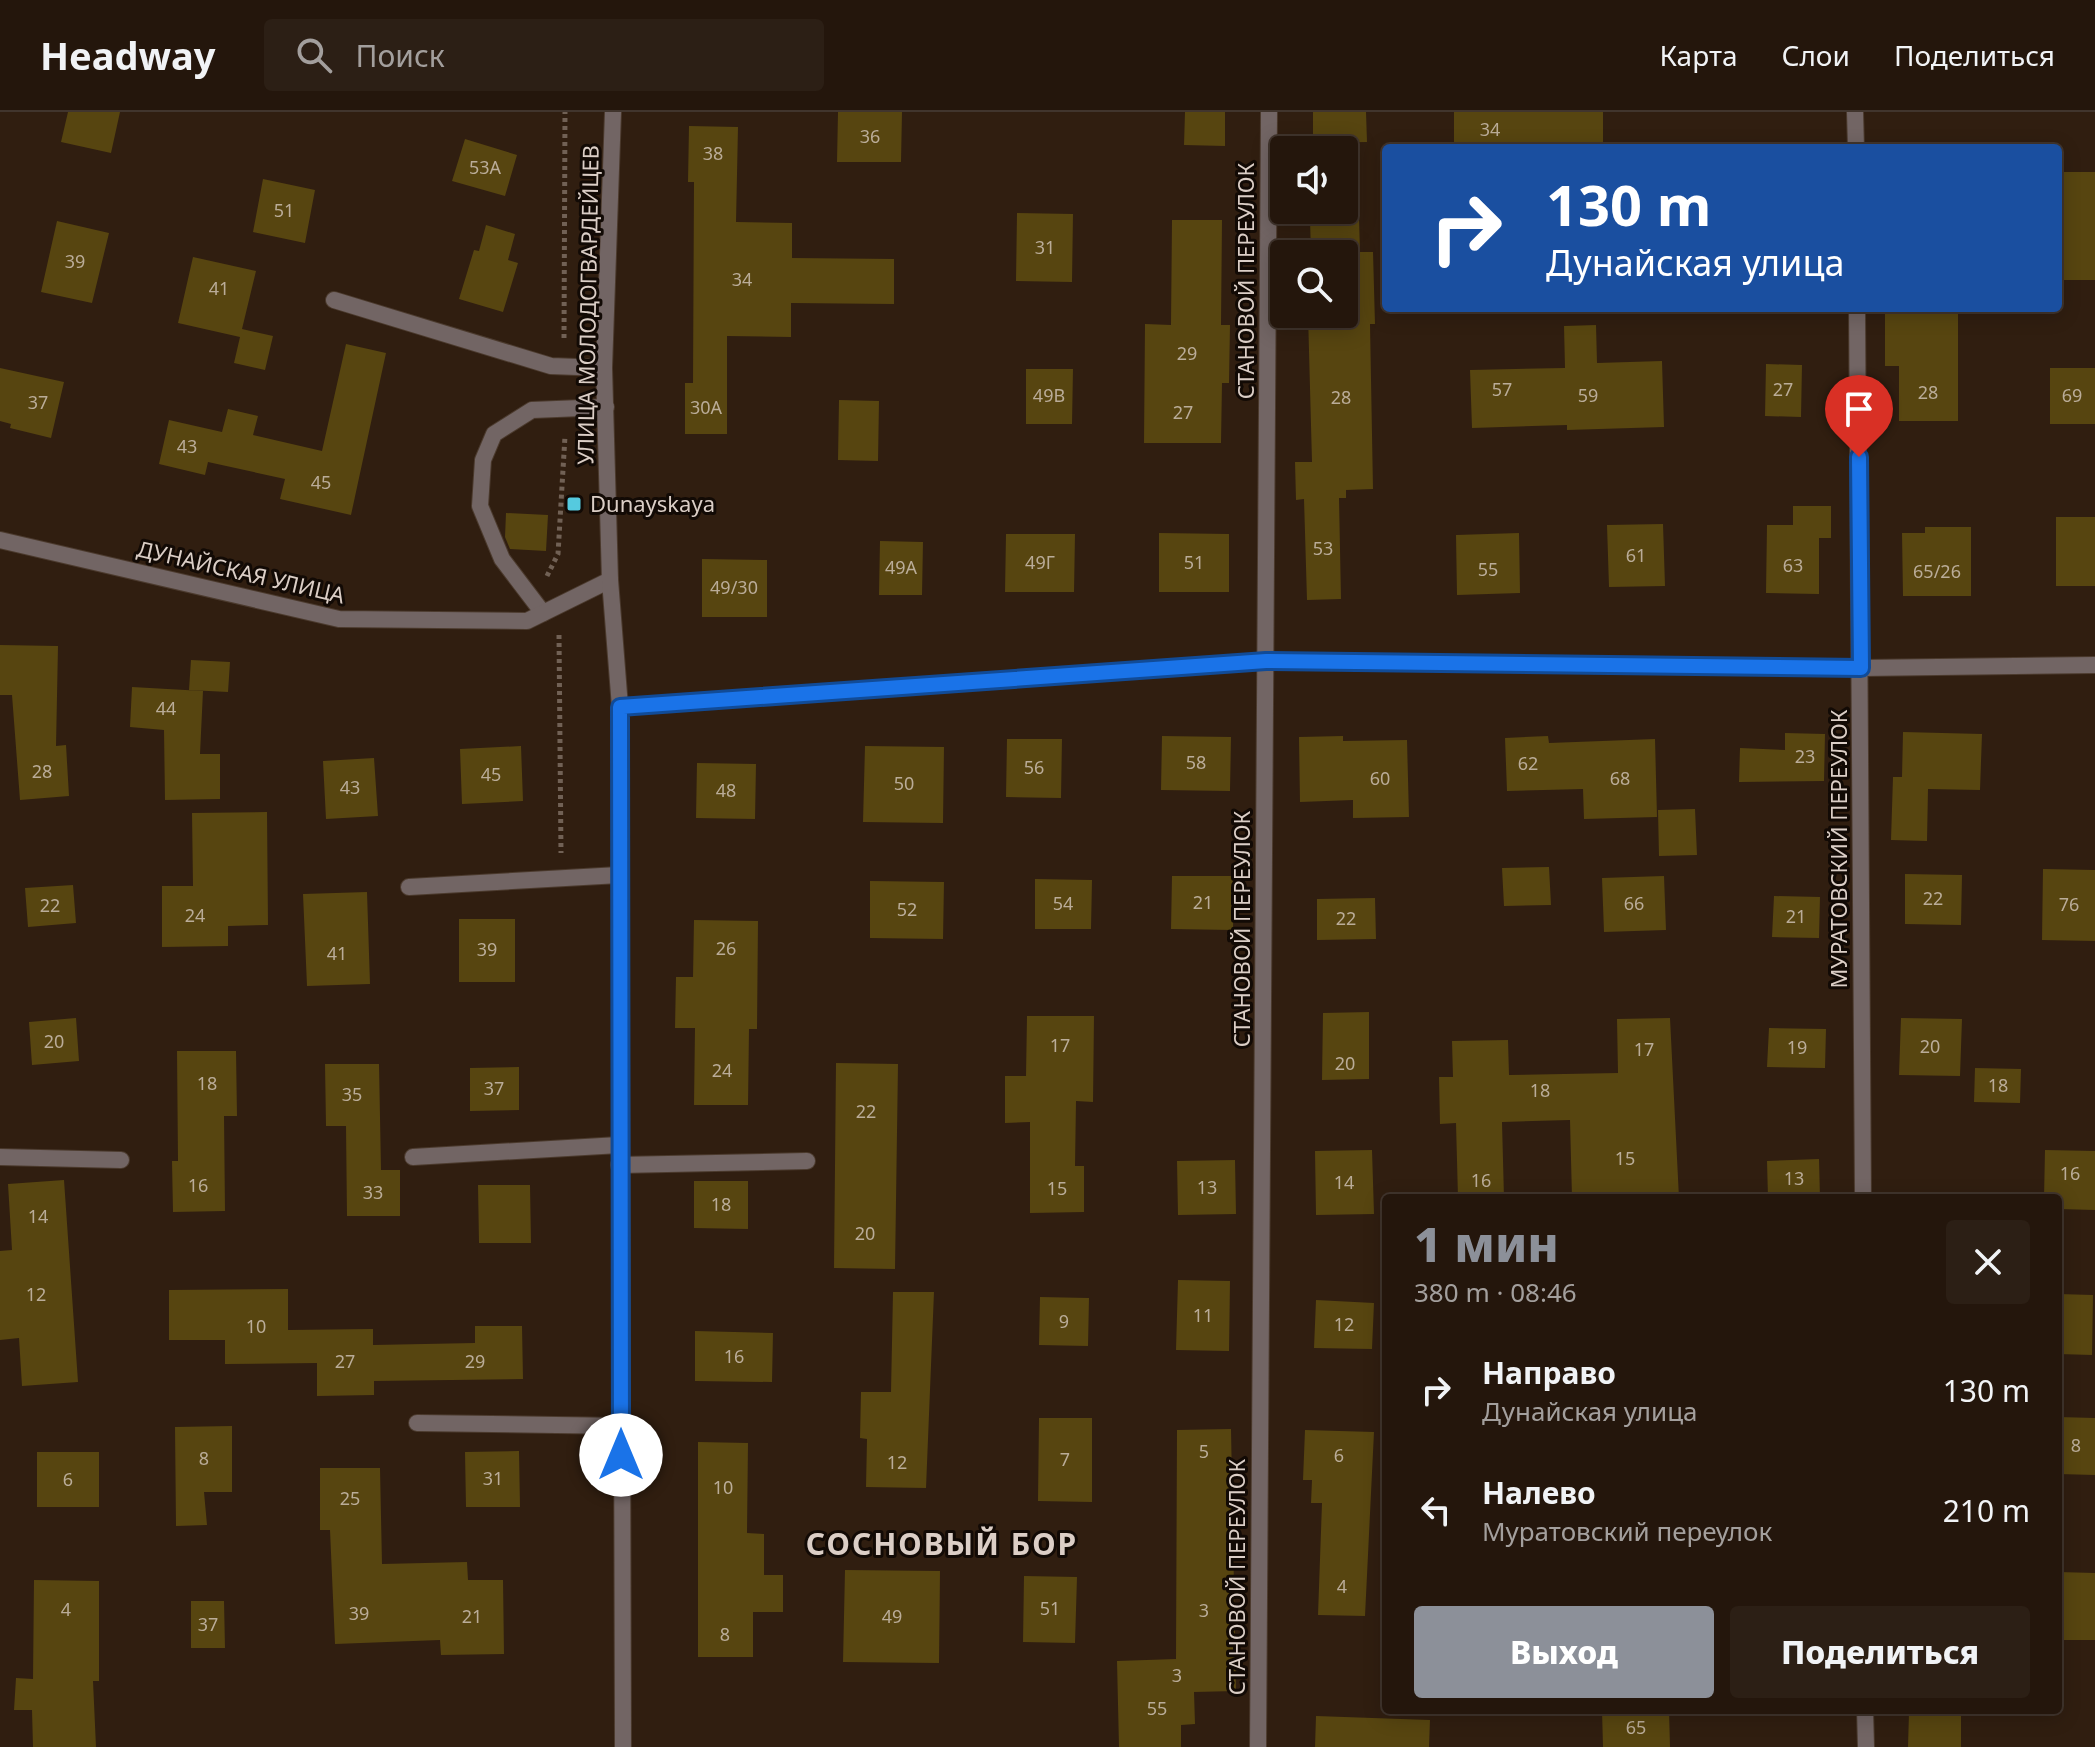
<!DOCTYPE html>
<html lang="ru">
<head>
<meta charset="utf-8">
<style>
	:root { --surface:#24160c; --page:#2c1f15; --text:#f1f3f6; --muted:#a39f9d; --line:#41352d; --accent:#8c9099 }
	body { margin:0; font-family:"Noto Sans",sans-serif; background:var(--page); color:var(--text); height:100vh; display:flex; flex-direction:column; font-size:30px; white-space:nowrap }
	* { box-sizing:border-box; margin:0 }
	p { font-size:26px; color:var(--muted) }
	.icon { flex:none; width:44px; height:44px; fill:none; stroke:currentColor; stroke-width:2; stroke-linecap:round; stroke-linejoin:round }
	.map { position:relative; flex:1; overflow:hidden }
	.panel { position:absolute; left:1382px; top:1082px; width:680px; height:520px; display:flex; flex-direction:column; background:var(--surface); border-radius:8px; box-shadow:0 4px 20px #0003,0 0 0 2px var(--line) }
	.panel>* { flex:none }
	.guide { position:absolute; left:1382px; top:32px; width:680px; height:168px; border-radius:8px; box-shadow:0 4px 20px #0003,0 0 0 2px var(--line); background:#1a4fa0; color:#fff; overflow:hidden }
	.fabs { position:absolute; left:1270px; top:24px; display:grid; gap:16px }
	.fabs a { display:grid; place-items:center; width:88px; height:88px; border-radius:8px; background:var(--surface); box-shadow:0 4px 20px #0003,0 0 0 2px var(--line); font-size:40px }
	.pin { position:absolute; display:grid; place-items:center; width:68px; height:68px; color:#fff; margin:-82px -34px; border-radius:50% 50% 50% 0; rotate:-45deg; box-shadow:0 0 8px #0007 }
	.pin .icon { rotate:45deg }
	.me { position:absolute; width:88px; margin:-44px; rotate:0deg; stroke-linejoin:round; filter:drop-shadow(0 0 6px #0008) }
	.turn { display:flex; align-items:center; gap:28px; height:168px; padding:0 32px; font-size:36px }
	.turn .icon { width:104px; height:104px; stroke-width:2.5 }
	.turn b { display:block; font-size:56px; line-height:68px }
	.round { display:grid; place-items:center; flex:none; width:84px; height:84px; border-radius:8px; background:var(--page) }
	.head { display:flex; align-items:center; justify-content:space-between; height:136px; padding:0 32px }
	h1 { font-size:48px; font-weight:800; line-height:60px; color:var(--accent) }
	.action { display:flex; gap:16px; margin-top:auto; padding:16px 32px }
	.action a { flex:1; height:92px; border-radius:8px; background:var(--accent); color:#fff; font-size:32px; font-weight:800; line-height:92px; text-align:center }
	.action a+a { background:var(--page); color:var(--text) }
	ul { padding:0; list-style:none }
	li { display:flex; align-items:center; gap:24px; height:120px; padding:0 32px }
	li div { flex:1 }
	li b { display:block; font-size:30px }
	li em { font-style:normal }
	header { display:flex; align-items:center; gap:48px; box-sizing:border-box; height:112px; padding:0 40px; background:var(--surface); border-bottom:2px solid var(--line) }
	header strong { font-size:38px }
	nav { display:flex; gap:44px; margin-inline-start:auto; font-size:28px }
	.search { width:560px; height:72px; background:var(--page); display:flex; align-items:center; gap:20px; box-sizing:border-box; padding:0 28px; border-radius:8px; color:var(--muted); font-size:30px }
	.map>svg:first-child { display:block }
	.building { fill:#574510 }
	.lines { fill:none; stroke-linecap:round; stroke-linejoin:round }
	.service-casing { stroke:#4b3a2d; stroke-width:18 }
	.minor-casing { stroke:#4b3a2d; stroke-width:18 }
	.tertiary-casing { stroke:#4b3a2d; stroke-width:18 }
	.path { stroke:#716155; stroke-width:5; stroke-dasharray:4 4; stroke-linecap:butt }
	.service { stroke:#726564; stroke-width:16 }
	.minor { stroke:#726564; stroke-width:16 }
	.tertiary { stroke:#726564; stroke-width:16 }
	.route-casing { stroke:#114b97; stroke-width:20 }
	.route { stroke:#1a73e8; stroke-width:14 }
	.poi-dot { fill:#55cadf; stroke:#120a05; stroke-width:3 }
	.labels { text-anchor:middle; stroke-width:6; stroke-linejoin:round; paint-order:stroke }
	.number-label { font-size:18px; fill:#baac98 }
	.street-label { font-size:22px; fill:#dbcec6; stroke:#120a05 }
	.poi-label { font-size:22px; fill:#dbcec6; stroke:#120a05; text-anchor:start }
	.district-label { font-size:30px; font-weight:bold; letter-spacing:2px; fill:#dbcec6; stroke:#120a05 }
</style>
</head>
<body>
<header>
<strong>Headway</strong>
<div class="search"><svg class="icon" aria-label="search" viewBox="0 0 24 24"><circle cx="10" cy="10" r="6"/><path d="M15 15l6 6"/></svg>Поиск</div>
<nav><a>Карта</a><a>Слои</a><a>Поделиться</a></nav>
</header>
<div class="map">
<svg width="2095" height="1635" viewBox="0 0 2095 1635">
	<rect width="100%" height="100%" fill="#301e10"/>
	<path class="building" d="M 68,0 L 120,0 L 111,41 L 61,30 Z
		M 838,0 L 902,0 L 901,50 L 837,50 Z
		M 1185,0 L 1225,0 L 1225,34 L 1184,33 Z
		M 1313,0 L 1366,0 L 1367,30 L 1313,31 Z
		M 1454,0 L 1603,0 L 1603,36 L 1454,36 Z
		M 689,14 L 738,15 L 736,110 L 792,111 L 792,146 L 894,147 L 894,192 L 791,191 L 791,225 L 727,224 L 727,322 L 685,322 L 685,271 L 693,271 L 694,70 L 688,70 Z
		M 465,27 L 517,43 L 505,84 L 452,69 Z
		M 2058,60 L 2095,60 L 2095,168 L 2058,168 Z
		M 263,67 L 315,78 L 305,131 L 253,120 Z
		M 1017,101 L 1073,102 L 1072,170 L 1016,169 Z
		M 1359,106 L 1360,140 L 1373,140 L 1375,212 L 1370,212 L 1373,377 L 1346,378 L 1346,386 L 1339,386 L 1341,487 L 1307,488 L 1304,387 L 1296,388 L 1295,350 L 1312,350 L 1308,202 L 1344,202 L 1344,142 L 1311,142 L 1310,107 Z
		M 1172,108 L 1222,108 L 1221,213 L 1230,213 L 1229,271 L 1222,271 L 1221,331 L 1144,331 L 1145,212 L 1171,213 Z
		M 57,109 L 109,121 L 92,191 L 41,180 Z
		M 486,113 L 515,122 L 508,148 L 518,151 L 503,200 L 459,187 L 474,138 L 479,139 Z
		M 193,145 L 256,159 L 242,217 L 273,224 L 265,258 L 234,251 L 240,225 L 178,211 Z
		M 1885,196 L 1958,196 L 1958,309 L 1899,309 L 1899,254 L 1885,254 Z
		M 1596,213 L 1597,251 L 1662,249 L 1664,315 L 1567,318 L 1567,313 L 1472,316 L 1470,258 L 1565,256 L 1564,214 Z
		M 346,232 L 386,241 L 351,403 L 280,387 L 285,367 L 208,350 L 205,363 L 159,352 L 169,308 L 222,320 L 228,297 L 258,304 L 253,323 L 322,339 Z
		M 1766,252 L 1802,253 L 1801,305 L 1765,304 Z
		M 0,256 L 64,270 L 51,326 L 10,316 L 11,312 L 0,309 Z
		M 2050,256 L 2095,256 L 2095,312 L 2050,312 Z
		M 1026,257 L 1073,257 L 1072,312 L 1026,312 Z
		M 839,288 L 879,289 L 878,349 L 838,348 Z
		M 1793,394 L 1831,394 L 1831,426 L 1819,426 L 1819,482 L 1766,481 L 1767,413 L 1793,413 Z
		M 506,401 L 548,403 L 546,439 L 510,437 L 505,425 Z
		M 2056,405 L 2095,405 L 2095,474 L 2056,474 Z
		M 1663,412 L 1665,474 L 1609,475 L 1607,413 Z
		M 1925,415 L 1971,415 L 1971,484 L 1903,484 L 1902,421 L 1925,421 Z
		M 1159,421 L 1229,422 L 1229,480 L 1159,480 Z
		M 1519,421 L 1520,481 L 1457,483 L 1456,423 Z
		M 1006,422 L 1075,422 L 1074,480 L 1005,480 Z
		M 880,429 L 923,430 L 922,483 L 879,483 Z
		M 702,447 L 767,448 L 767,505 L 702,505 Z
		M 0,533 L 58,534 L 56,634 L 66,633 L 69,684 L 20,688 L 12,583 L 0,583 Z
		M 191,548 L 230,550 L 228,580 L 189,578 Z
		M 132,575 L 203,579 L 200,642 L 220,642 L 220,687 L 165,688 L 164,618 L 130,615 Z
		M 1903,620 L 1982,622 L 1980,678 L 1928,677 L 1927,729 L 1891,728 L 1893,665 L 1902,665 Z
		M 1785,621 L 1825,622 L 1824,669 L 1739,670 L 1740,636 L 1785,638 Z
		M 1162,624 L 1231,625 L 1230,679 L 1161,678 Z
		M 1343,624 L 1343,629 L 1407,628 L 1409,705 L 1353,706 L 1353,688 L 1300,690 L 1299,625 Z
		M 1548,624 L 1549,631 L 1655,627 L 1657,705 L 1584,707 L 1583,677 L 1507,679 L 1505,626 Z
		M 1007,627 L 1062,627 L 1061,686 L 1006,685 Z
		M 521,634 L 523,689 L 462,692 L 460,637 Z
		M 865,634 L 944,635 L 943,711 L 863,710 Z
		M 374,646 L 378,704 L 326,707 L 323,649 Z
		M 697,651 L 756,652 L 755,707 L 696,706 Z
		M 1695,697 L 1697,743 L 1659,744 L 1658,698 Z
		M 267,700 L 268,813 L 228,814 L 228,834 L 162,835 L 162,774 L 193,774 L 192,701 Z
		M 1549,755 L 1551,793 L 1504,794 L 1502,756 Z
		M 2043,757 L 2095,758 L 2095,829 L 2042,828 Z
		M 1905,762 L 1962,763 L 1961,813 L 1905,812 Z
		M 1172,764 L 1234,764 L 1233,818 L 1171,817 Z
		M 1664,764 L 1666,818 L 1604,820 L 1602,766 Z
		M 1035,767 L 1092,768 L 1091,817 L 1035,817 Z
		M 870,769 L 944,770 L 943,827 L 870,826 Z
		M 73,773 L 76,811 L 28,815 L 25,776 Z
		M 367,780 L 370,872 L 307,874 L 303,782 Z
		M 1774,784 L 1820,785 L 1819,826 L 1772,825 Z
		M 1375,786 L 1376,827 L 1317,828 L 1317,787 Z
		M 459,807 L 515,807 L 515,870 L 459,870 Z
		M 694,808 L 758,809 L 757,917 L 749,917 L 748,993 L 694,993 L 695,916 L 675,916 L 676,865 L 693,865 Z
		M 1369,900 L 1369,967 L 1322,968 L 1323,901 Z
		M 1027,904 L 1094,904 L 1093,990 L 1076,989 L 1075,1054 L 1084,1054 L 1084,1100 L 1030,1101 L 1030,1010 L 1005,1011 L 1005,964 L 1026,964 Z
		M 76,906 L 79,949 L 32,953 L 29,910 Z
		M 1670,906 L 1679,1086 L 1572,1086 L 1570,1008 L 1502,1010 L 1504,1086 L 1458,1086 L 1456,1011 L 1440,1012 L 1439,965 L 1453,965 L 1452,929 L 1508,928 L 1509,963 L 1618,961 L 1617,907 Z
		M 1901,906 L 1962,907 L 1960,964 L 1899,963 Z
		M 1769,916 L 1826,917 L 1825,956 L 1767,955 Z
		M 177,939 L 236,939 L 237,1004 L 224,1004 L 225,1099 L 173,1100 L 172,1049 L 178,1049 Z
		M 836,951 L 898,952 L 895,1157 L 834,1156 Z
		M 325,952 L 379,952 L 381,1058 L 400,1058 L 400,1104 L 347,1104 L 346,1014 L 326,1014 Z
		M 519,955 L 519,998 L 470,999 L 470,956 Z
		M 1975,956 L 2021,957 L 2020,991 L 1974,990 Z
		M 1372,1038 L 1374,1102 L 1316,1103 L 1315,1039 Z
		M 2045,1038 L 2095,1039 L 2095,1098 L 2058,1097 L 2058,1086 L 2044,1086 Z
		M 1819,1047 L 1820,1086 L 1768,1086 L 1767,1049 Z
		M 1235,1048 L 1236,1102 L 1178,1103 L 1177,1049 Z
		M 64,1068 L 78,1270 L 22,1274 L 19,1226 L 0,1228 L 0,1139 L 12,1138 L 8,1072 Z
		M 694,1069 L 748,1069 L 748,1117 L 694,1116 Z
		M 478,1073 L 530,1073 L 531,1131 L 479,1131 Z
		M 1178,1168 L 1230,1169 L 1229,1239 L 1176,1238 Z
		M 288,1177 L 288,1218 L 373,1217 L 373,1233 L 475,1231 L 475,1214 L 522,1214 L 523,1267 L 374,1269 L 374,1283 L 317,1284 L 317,1251 L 225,1252 L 225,1228 L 169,1228 L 169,1178 Z
		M 893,1180 L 934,1180 L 926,1376 L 866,1375 L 867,1327 L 860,1326 L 861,1280 L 891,1280 Z
		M 2058,1182 L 2093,1183 L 2092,1243 L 2058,1242 Z
		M 1040,1185 L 1089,1186 L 1088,1234 L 1039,1233 Z
		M 1316,1188 L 1374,1191 L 1372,1237 L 1314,1236 Z
		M 695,1219 L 773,1221 L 772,1270 L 695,1269 Z
		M 2058,1305 L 2095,1306 L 2095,1363 L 2058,1362 Z
		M 1039,1306 L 1092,1306 L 1092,1390 L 1038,1389 Z
		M 232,1314 L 232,1380 L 204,1380 L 207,1413 L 176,1414 L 175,1315 Z
		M 1231,1317 L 1236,1579 L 1194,1580 L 1195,1612 L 1181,1613 L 1181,1635 L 1119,1635 L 1117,1549 L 1176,1547 L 1177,1318 Z
		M 1305,1318 L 1374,1320 L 1365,1504 L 1318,1503 L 1322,1391 L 1311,1391 L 1312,1368 L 1303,1368 Z
		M 698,1330 L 748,1331 L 747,1421 L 764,1422 L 764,1463 L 783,1463 L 783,1500 L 753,1500 L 753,1545 L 698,1545 Z
		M 519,1339 L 520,1395 L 466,1395 L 465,1340 Z
		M 37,1340 L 99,1340 L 99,1395 L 37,1395 Z
		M 320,1356 L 380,1356 L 382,1452 L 467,1450 L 468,1468 L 503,1468 L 504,1542 L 441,1543 L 440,1528 L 335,1532 L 330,1418 L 320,1418 Z
		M 845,1458 L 940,1459 L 939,1551 L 843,1550 Z
		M 2058,1460 L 2095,1461 L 2095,1528 L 2058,1528 Z
		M 1024,1464 L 1077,1465 L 1075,1531 L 1023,1530 Z
		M 34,1468 L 99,1469 L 99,1569 L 93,1569 L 96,1635 L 33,1635 L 32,1598 L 14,1598 L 16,1566 L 33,1567 Z
		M 191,1489 L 224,1489 L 225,1536 L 191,1536 Z
		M 1602,1598 L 1669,1598 L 1670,1635 L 1603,1635 Z
		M 1909,1600 L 1961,1601 L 1961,1635 L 1908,1635 Z
		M 1316,1604 L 1430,1608 L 1429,1635 L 1315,1635 Z"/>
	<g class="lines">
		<g class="service-casing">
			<path id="service" d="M 334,188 L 551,254 L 604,256
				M 543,501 L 502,447 L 480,394 L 483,348 L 494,322 L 532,298 L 606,295
				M 409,775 L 619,763
				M 0,1045 L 121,1048
				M 413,1045 L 619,1033
				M 619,1053 L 807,1049
				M 417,1311 L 621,1314"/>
		</g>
		<g class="minor-casing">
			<path id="minor" d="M 1855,0 L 1856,36
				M 1857,196 L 1863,1086
				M 0,428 L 339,507 L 527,509 L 610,468
				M 620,595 L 1266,549 L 1861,556 L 2095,553
				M 1865,1598 L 1866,1635
				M 1258,1635 L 1269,0"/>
		</g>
		<g class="tertiary-casing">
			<path id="tertiary" d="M 613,0 L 604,256 L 610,468 L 620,595 L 623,1635"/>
		</g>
		<path class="path" d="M 564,226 L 565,0
			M 547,464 L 558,442 L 565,324
			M 559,523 L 561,741"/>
		<use href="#service" class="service"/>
		<use href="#minor" class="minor"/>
		<use href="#tertiary" class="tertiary"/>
	</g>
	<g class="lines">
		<g class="route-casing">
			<path id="route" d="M 621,1343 L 620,595 L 1266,549 L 1861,556 L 1859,345"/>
		</g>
		<use href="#route" class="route"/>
	</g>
	<rect class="poi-dot" x="566" y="384" width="16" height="16" rx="4"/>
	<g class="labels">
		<g class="number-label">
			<text x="1490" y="24">34</text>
			<text x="870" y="31">36</text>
			<text x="713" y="48">38</text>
			<text x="485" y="62">53А</text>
			<text x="284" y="105">51</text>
			<text x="1045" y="142">31</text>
			<text x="75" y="156">39</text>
			<text x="742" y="174">34</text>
			<text x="219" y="183">41</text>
			<text x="1187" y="248">29</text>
			<text x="1502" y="284">57</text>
			<text x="1783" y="284">27</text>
			<text x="1928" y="287">28</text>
			<text x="1049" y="290">49В</text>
			<text x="1588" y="290">59</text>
			<text x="2072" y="290">69</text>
			<text x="1341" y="292">28</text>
			<text x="38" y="297">37</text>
			<text x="706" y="302">30А</text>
			<text x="1183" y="307">27</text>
			<text x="187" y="341">43</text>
			<text x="321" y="377">45</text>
			<text x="1323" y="443">53</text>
			<text x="1636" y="450">61</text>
			<text x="1040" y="457">49Г</text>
			<text x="1194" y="457">51</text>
			<text x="1793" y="460">63</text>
			<text x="901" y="462">49А</text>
			<text x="1488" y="464">55</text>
			<text x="1937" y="466">65/26</text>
			<text x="734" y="482">49/30</text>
			<text x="166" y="603">44</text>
			<text x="1805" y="651">23</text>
			<text x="1196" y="657">58</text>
			<text x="1528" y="658">62</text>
			<text x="1034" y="662">56</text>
			<text x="42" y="666">28</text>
			<text x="491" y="669">45</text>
			<text x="1380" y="673">60</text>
			<text x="1620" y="673">68</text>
			<text x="904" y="678">50</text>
			<text x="350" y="682">43</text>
			<text x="726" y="685">48</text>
			<text x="1933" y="793">22</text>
			<text x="1203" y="797">21</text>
			<text x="1063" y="798">54</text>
			<text x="1634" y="798">66</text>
			<text x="2069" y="799">76</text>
			<text x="50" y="800">22</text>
			<text x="907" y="804">52</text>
			<text x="195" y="810">24</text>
			<text x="1796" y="811">21</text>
			<text x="1346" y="813">22</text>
			<text x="726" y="843">26</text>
			<text x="487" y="844">39</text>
			<text x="337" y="848">41</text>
			<text x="54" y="936">20</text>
			<text x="1060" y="940">17</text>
			<text x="1930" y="941">20</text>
			<text x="1797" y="942">19</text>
			<text x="1644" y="944">17</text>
			<text x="1345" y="958">20</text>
			<text x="722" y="965">24</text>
			<text x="207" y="978">18</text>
			<text x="1998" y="980">18</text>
			<text x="494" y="983">37</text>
			<text x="1540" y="985">18</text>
			<text x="352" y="989">35</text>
			<text x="866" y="1006">22</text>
			<text x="1625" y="1053">15</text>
			<text x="2070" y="1068">16</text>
			<text x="1794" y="1073">13</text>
			<text x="1481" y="1075">16</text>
			<text x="1344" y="1077">14</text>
			<text x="198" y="1080">16</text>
			<text x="1207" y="1082">13</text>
			<text x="1057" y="1083">15</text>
			<text x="373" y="1087">33</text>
			<text x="721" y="1099">18</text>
			<text x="38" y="1111">14</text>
			<text x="865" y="1128">20</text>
			<text x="36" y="1189">12</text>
			<text x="1203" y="1210">11</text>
			<text x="1064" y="1216">9</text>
			<text x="1344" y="1219">12</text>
			<text x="256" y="1221">10</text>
			<text x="734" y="1251">16</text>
			<text x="345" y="1256">27</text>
			<text x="475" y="1256">29</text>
			<text x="2076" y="1340">8</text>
			<text x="1204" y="1346">5</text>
			<text x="1339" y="1350">6</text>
			<text x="204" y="1353">8</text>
			<text x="1065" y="1354">7</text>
			<text x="897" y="1357">12</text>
			<text x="493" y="1373">31</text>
			<text x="68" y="1374">6</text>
			<text x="723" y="1382">10</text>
			<text x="350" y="1393">25</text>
			<text x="1342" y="1481">4</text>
			<text x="1050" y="1503">51</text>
			<text x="66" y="1504">4</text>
			<text x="1204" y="1505">3</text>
			<text x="359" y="1508">39</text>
			<text x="472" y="1511">21</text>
			<text x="892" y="1511">49</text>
			<text x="208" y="1519">37</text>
			<text x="725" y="1529">8</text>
			<text x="1177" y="1570">3</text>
			<text x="1157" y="1603">55</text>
			<text x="1636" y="1622">65</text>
		</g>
		<g class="street-label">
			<text transform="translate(1246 169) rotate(-90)" y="8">СТАНОВОЙ ПЕРЕУЛОК</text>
			<text transform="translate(588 193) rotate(-89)" y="8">УЛИЦА МОЛОДОГВАРДЕЙЦЕВ</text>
			<text transform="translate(241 460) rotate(13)" y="8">ДУНАЙСКАЯ УЛИЦА</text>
			<text transform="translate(1839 737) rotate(-90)" y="8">МУРАТОВСКИЙ ПЕРЕУЛОК</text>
			<text transform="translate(1242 817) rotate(-90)" y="8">СТАНОВОЙ ПЕРЕУЛОК</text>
			<text transform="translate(1237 1465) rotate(-90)" y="8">СТАНОВОЙ ПЕРЕУЛОК</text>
		</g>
		<g class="poi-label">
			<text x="590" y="400">Dunayskaya</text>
		</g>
		<g class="district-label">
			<text x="942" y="1443">СОСНОВЫЙ БОР</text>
		</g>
	</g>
</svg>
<div class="fabs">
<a><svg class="icon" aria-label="sound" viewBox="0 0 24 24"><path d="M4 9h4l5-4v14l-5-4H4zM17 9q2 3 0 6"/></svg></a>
<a><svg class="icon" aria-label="search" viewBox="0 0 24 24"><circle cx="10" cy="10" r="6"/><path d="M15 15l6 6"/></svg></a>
</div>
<div class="pin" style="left:1859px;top:345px;background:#d93025"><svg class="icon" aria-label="arrive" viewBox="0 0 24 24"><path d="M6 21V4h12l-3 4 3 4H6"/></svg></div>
<svg class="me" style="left:621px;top:1343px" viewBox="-20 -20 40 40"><circle r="19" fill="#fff"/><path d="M0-13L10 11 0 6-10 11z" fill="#1a73e8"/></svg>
<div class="guide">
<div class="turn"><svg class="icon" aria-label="right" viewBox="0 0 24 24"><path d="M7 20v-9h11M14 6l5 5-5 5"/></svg><div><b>130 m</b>Дунайская улица</div></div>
</div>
<section class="panel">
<div class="head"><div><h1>1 мин</h1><p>380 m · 08:46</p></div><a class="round"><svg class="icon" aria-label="close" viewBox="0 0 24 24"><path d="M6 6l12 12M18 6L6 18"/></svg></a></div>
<ul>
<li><svg class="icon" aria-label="right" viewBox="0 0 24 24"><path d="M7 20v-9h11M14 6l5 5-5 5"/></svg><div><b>Направо</b><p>Дунайская улица</p></div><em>130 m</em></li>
<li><svg class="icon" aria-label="left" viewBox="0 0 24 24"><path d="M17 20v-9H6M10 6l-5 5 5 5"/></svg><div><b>Налево</b><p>Муратовский переулок</p></div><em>210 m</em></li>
</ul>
<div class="action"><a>Выход</a><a>Поделиться</a></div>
</section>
</div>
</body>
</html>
